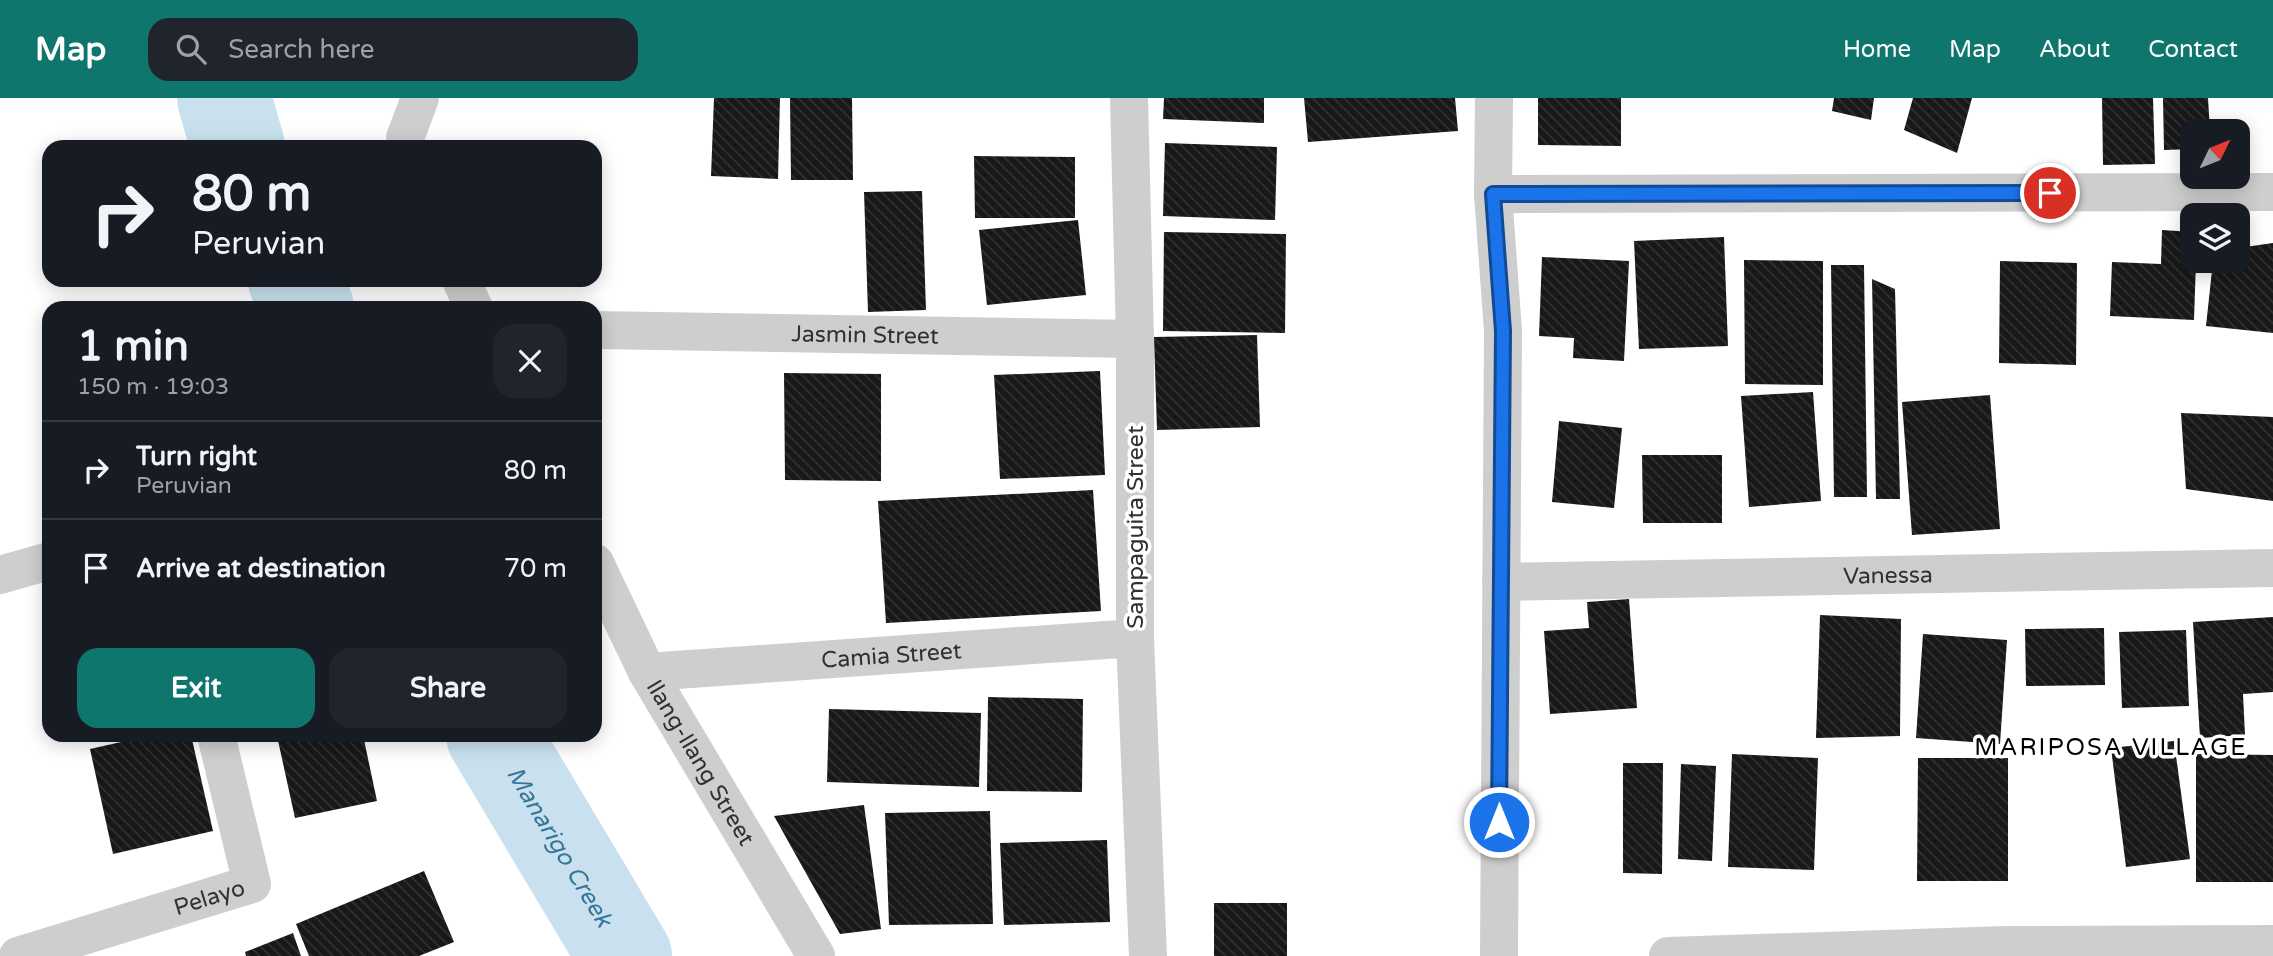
<!DOCTYPE html>
<html lang="en">
<head>
<meta charset="utf-8">
<style>
	:root { --surface:#171b24; --page:#20242c; --text:#f1f3f6; --muted:#9ea1a6; --line:#363941; --accent:#0f766e }
	body { margin:0; font-family:"Varela Round",sans-serif; background:var(--page); color:var(--text); height:100vh; display:flex; flex-direction:column; font-size:26px; white-space:nowrap }
	* { box-sizing:border-box; margin:0 }
	p { font-size:23px; color:var(--muted) }
	.icon { flex:none; width:38px; height:38px; fill:none; stroke:currentColor; stroke-width:2; stroke-linecap:round; stroke-linejoin:round }
	.map { position:relative; flex:1; overflow:hidden }
	.drawer { position:absolute; left:42px; top:203px; width:560px; height:441px; display:flex; flex-direction:column; background:var(--surface); border-radius:21px; box-shadow:0 4px 18px #0003 }
	.drawer>* { flex:none }
	.banner { position:absolute; left:42px; top:42px; width:560px; height:147px; border-radius:21px; box-shadow:0 4px 18px #0003; background:#171b24; color:var(--text); overflow:hidden }
	.needle { width:46px; rotate:47deg }
	.buttons { position:absolute; left:2180px; top:21px; display:grid; gap:14px }
	.buttons a { display:grid; place-items:center; width:70px; height:70px; border-radius:14px; background:var(--surface); box-shadow:0 4px 18px #0003; font-size:35px }
	.pin { position:absolute; display:grid; place-items:center; width:60px; height:60px; color:#fff; margin:-30px; border:4px solid #fff; border-radius:50%; box-shadow:0 2px 7px #0007 }
	.me { position:absolute; width:77px; margin:-38px; rotate:0deg; stroke-linejoin:round; filter:drop-shadow(0 0 5px #0008) }
	.turn { display:flex; align-items:center; gap:24px; height:147px; padding:0 35px; font-size:32px }
	.turn .icon { width:91px; height:91px; stroke-width:2.5 }
	.turn b { display:block; font-size:49px; line-height:60px }
	.round { display:grid; place-items:center; flex:none; width:74px; height:74px; border-radius:21px; background:var(--page) }
	.headline { display:flex; align-items:center; justify-content:space-between; height:119px; padding:0 35px }
	h1 { font-size:42px; font-weight:700; line-height:52px }
	.button { display:flex; gap:14px; margin-top:auto; padding:14px 35px }
	.button a { flex:1; height:80px; border-radius:21px; background:var(--accent); color:#fff; font-size:28px; font-weight:700; line-height:80px; text-align:center }
	.button a+a { background:var(--page); color:var(--text) }
	ul { padding:0; list-style:none }
	li { display:flex; align-items:center; gap:21px; height:98px; padding:0 35px; border-top:2px solid var(--line) }
	li div { flex:1 }
	li b { display:block; font-size:26px }
	li em { font-style:normal }
	header { display:flex; align-items:center; gap:42px; box-sizing:border-box; height:98px; padding:0 35px; background:var(--accent); color:#fff }
	header strong { font-size:33px }
	nav { display:flex; gap:38px; margin-inline-start:auto; font-size:24px }
	.search { width:490px; height:63px; background:var(--page); display:flex; align-items:center; gap:18px; box-sizing:border-box; padding:0 24px; border-radius:21px; color:var(--muted); font-size:26px }
	.map>svg:first-child { display:block }
	.lines { fill:none; stroke-linecap:round; stroke-linejoin:round }
	.river { stroke:#c9e1ef; stroke-width:94 }
	.building { fill:url(#building-back-hatch) }
	.minor { stroke:#cecece; stroke-width:38 }
	.route-casing { stroke:#114b97; stroke-width:18 }
	.route { stroke:#1a73e8; stroke-width:12 }
	.labels { text-anchor:middle; stroke-width:7; stroke-linejoin:round; paint-order:stroke }
	.street-label { font-size:23px; fill:#313131; stroke:#fff }
	.neighbourhood-label { font-size:24px; letter-spacing:2px; fill:#000; stroke:#fff }
	.water-label { font-size:24px; font-style:italic; fill:#37759a; stroke:#fff }
</style>
</head>
<body>
<header>
<strong>Map</strong>
<div class="search"><svg class="icon" aria-label="search" viewBox="0 0 24 24"><circle cx="10" cy="10" r="6"/><path d="M15 15l6 6"/></svg>Search here</div>
<nav><a>Home</a><a>Map</a><a>About</a><a>Contact</a></nav>
</header>
<div class="map">
<svg width="2273" height="858" viewBox="0 0 2273 858">
	<defs>
		<pattern id="building-back-hatch" width="6" height="6" patternUnits="userSpaceOnUse" patternTransform="scale(1.75)"><rect width="6" height="6" fill="#181818"/><path d="M-1 5l2 2M0 0l6 6M5-1l2 2" fill="none" stroke="#313131"/></pattern>
	</defs>
	<rect width="100%" height="100%" fill="#fff"/>
	<g class="lines">
		<g class="river">
			<path d="M 224,0 L 238,49"/>
			<path d="M 295,182 L 307,210"/>
			<path id="s1" d="M 493,637 L 625,858"/>
		</g>
	</g>
	<path class="building" d="M 714,0 L 780,0 L 778,81 L 711,78 Z
		M 790,0 L 852,0 L 853,82 L 791,82 Z
		M 1164,0 L 1264,0 L 1264,25 L 1163,21 Z
		M 1304,0 L 1455,0 L 1458,33 L 1308,44 Z
		M 1538,0 L 1621,0 L 1621,48 L 1538,47 Z
		M 1834,0 L 1874,0 L 1871,22 L 1832,13 Z
		M 1913,0 L 1972,0 L 1957,55 L 1904,32 Z
		M 2102,0 L 2153,0 L 2155,66 L 2103,67 Z
		M 2163,0 L 2208,0 L 2210,33 L 2193,33 L 2193,51 L 2164,52 Z
		M 1165,45 L 1277,49 L 1275,122 L 1163,118 Z
		M 974,58 L 1075,59 L 1075,120 L 975,120 Z
		M 922,93 L 926,212 L 868,214 L 864,94 Z
		M 1078,122 L 1086,197 L 987,207 L 979,132 Z
		M 2162,132 L 2193,134 L 2193,163 L 2196,163 L 2194,222 L 2110,218 L 2112,164 L 2161,166 Z
		M 1164,134 L 1286,136 L 1285,235 L 1163,233 Z
		M 1724,139 L 1728,248 L 1639,251 L 1634,143 Z
		M 2273,145 L 2273,235 L 2206,228 L 2213,163 L 2238,163 L 2238,150 Z
		M 1542,159 L 1629,163 L 1624,263 L 1573,260 L 1574,240 L 1539,238 Z
		M 1744,162 L 1823,163 L 1823,287 L 1745,286 Z
		M 2000,163 L 2077,165 L 2076,267 L 1999,265 Z
		M 1831,167 L 1864,167 L 1867,399 L 1834,399 Z
		M 1872,181 L 1895,191 L 1900,401 L 1876,401 Z
		M 1257,237 L 1260,329 L 1157,332 L 1154,239 Z
		M 1100,273 L 1105,377 L 1000,381 L 994,277 Z
		M 784,275 L 881,276 L 881,383 L 785,382 Z
		M 1813,294 L 1821,403 L 1749,409 L 1741,298 Z
		M 1990,297 L 2000,431 L 1912,437 L 1902,304 Z
		M 2181,315 L 2273,319 L 2273,403 L 2186,391 Z
		M 1559,323 L 1622,330 L 1614,410 L 1552,404 Z
		M 1642,357 L 1722,357 L 1722,425 L 1643,425 Z
		M 1093,392 L 1101,513 L 886,525 L 878,403 Z
		M 1629,501 L 1637,610 L 1550,616 L 1544,533 L 1589,530 L 1587,504 Z
		M 1820,517 L 1901,521 L 1900,638 L 1816,640 Z
		M 2273,519 L 2273,594 L 2243,596 L 2245,637 L 2200,640 L 2193,524 Z
		M 2104,530 L 2105,587 L 2026,588 L 2025,531 Z
		M 2186,532 L 2189,608 L 2122,610 L 2119,534 Z
		M 1923,536 L 2007,542 L 2000,646 L 1916,640 Z
		M 988,599 L 1083,601 L 1082,694 L 987,693 Z
		M 829,611 L 981,615 L 979,689 L 827,684 Z
		M 152,637 L 191,637 L 213,733 L 113,756 L 90,651 Z
		M 284,637 L 363,637 L 377,703 L 295,720 L 277,638 Z
		M 2174,643 L 2190,761 L 2126,769 L 2111,650 Z
		M 1732,656 L 1818,660 L 1814,772 L 1728,769 Z
		M 2196,656 L 2273,657 L 2273,784 L 2196,784 Z
		M 1918,660 L 2008,660 L 2008,783 L 1917,783 Z
		M 1623,665 L 1663,665 L 1662,776 L 1623,775 Z
		M 1681,666 L 1716,668 L 1712,763 L 1678,761 Z
		M 864,707 L 881,831 L 840,836 L 774,718 Z
		M 990,713 L 993,826 L 889,827 L 885,715 Z
		M 1107,742 L 1110,824 L 1004,827 L 1000,745 Z
		M 424,773 L 454,844 L 419,858 L 309,858 L 296,826 Z
		M 1214,805 L 1287,805 L 1287,858 L 1214,858 Z
		M 293,835 L 301,858 L 246,858 L 245,854 Z"/>
	<g class="lines">
		<g class="minor">
			<path d="M 1129,0 L 1135,241 L 1135,540 L 1148,858"/>
			<path d="M 1494,0 L 1493,96 L 1503,233 L 1499,858"/>
			<path d="M 407,49 L 405,40 L 420,0"/>
			<path d="M 1493,96 L 2273,94"/>
			<path d="M 461,182 L 474,210"/>
			<path id="s2" d="M 595,232 L 1135,241"/>
			<path id="s3" d="M 595,465 L 647,574 L 816,858"/>
			<path d="M 0,477 L 49,463"/>
			<path id="s4" d="M 1501,484 L 2273,470"/>
			<path id="s5" d="M 647,574 L 1135,540"/>
			<path id="s6" d="M 18,858 L 252,786 L 216,637"/>
			<path d="M 1668,858 L 2007,847 L 2273,846"/>
		</g>
	</g>
	<g class="lines">
		<g class="route-casing">
			<path id="route" d="M 1499,724 L 1503,233 L 1493,96 L 2050,95"/>
		</g>
		<use href="#route" class="route"/>
	</g>
	<g class="labels">
		<g class="street-label">
			<text dy="8" stroke="none"><textPath href="#s2" startOffset="270">Jasmin Street</textPath></text>
			<text transform="translate(1135 429) rotate(-90)" y="8">Sampaguita Street</text>
			<text dy="8" stroke="none"><textPath href="#s4" startOffset="387">Vanessa</textPath></text>
			<text dy="8" stroke="none"><textPath href="#s5" startOffset="245">Camia Street</textPath></text>
			<text dy="8" stroke="none"><textPath href="#s3" startOffset="226">Ilang-Ilang Street</textPath></text>
			<text dy="8" stroke="none"><textPath href="#s6" startOffset="200">Pelayo</textPath></text>
		</g>
		<g class="neighbourhood-label">
			<text x="2111" y="657">MARIPOSA VILLAGE</text>
		</g>
		<g class="water-label">
			<text dy="8" stroke="none"><textPath href="#s1" startOffset="130">Manarigo Creek</textPath></text>
		</g>
	</g>
</svg>
<div class="buttons">
<a><svg class="needle" viewBox="-14 -14 28 28"><path d="M0-13l5 13h-10z" fill="#e53935"/><path d="M0 13l5-13h-10z" fill="#9ea1a6"/></svg></a>
<a><svg class="icon" aria-label="layers" viewBox="0 0 24 24"><path d="M12 4l9 5-9 5-9-5zM3 14l9 5 9-5"/></svg></a>
</div>
<div class="pin" style="left:2050px;top:95px;background:#d93025"><svg class="icon" aria-label="arrive" viewBox="0 0 24 24"><path d="M6 21V4h12l-3 4 3 4H6"/></svg></div>
<svg class="me" style="left:1499px;top:724px" viewBox="-20 -20 40 40"><circle r="17" fill="#1a73e8" stroke="#fff" stroke-width="3"/><path d="M0-11L8 9 0 5-8 9z" fill="#fff"/></svg>
<div class="banner">
<div class="turn"><svg class="icon" aria-label="right" viewBox="0 0 24 24"><path d="M7 20v-9h11M14 6l5 5-5 5"/></svg><div><b>80 m</b>Peruvian</div></div>
</div>
<section class="drawer">
<div class="headline"><div><h1>1 min</h1><p>150 m · 19:03</p></div><a class="round"><svg class="icon" aria-label="close" viewBox="0 0 24 24"><path d="M6 6l12 12M18 6L6 18"/></svg></a></div>
<ul>
<li><svg class="icon" aria-label="right" viewBox="0 0 24 24"><path d="M7 20v-9h11M14 6l5 5-5 5"/></svg><div><b>Turn right</b><p>Peruvian</p></div><em>80 m</em></li>
<li><svg class="icon" aria-label="arrive" viewBox="0 0 24 24"><path d="M6 21V4h12l-3 4 3 4H6"/></svg><div><b>Arrive at destination</b></div><em>70 m</em></li>
</ul>
<div class="button"><a>Exit</a><a>Share</a></div>
</section>
</div>
</body>
</html>
